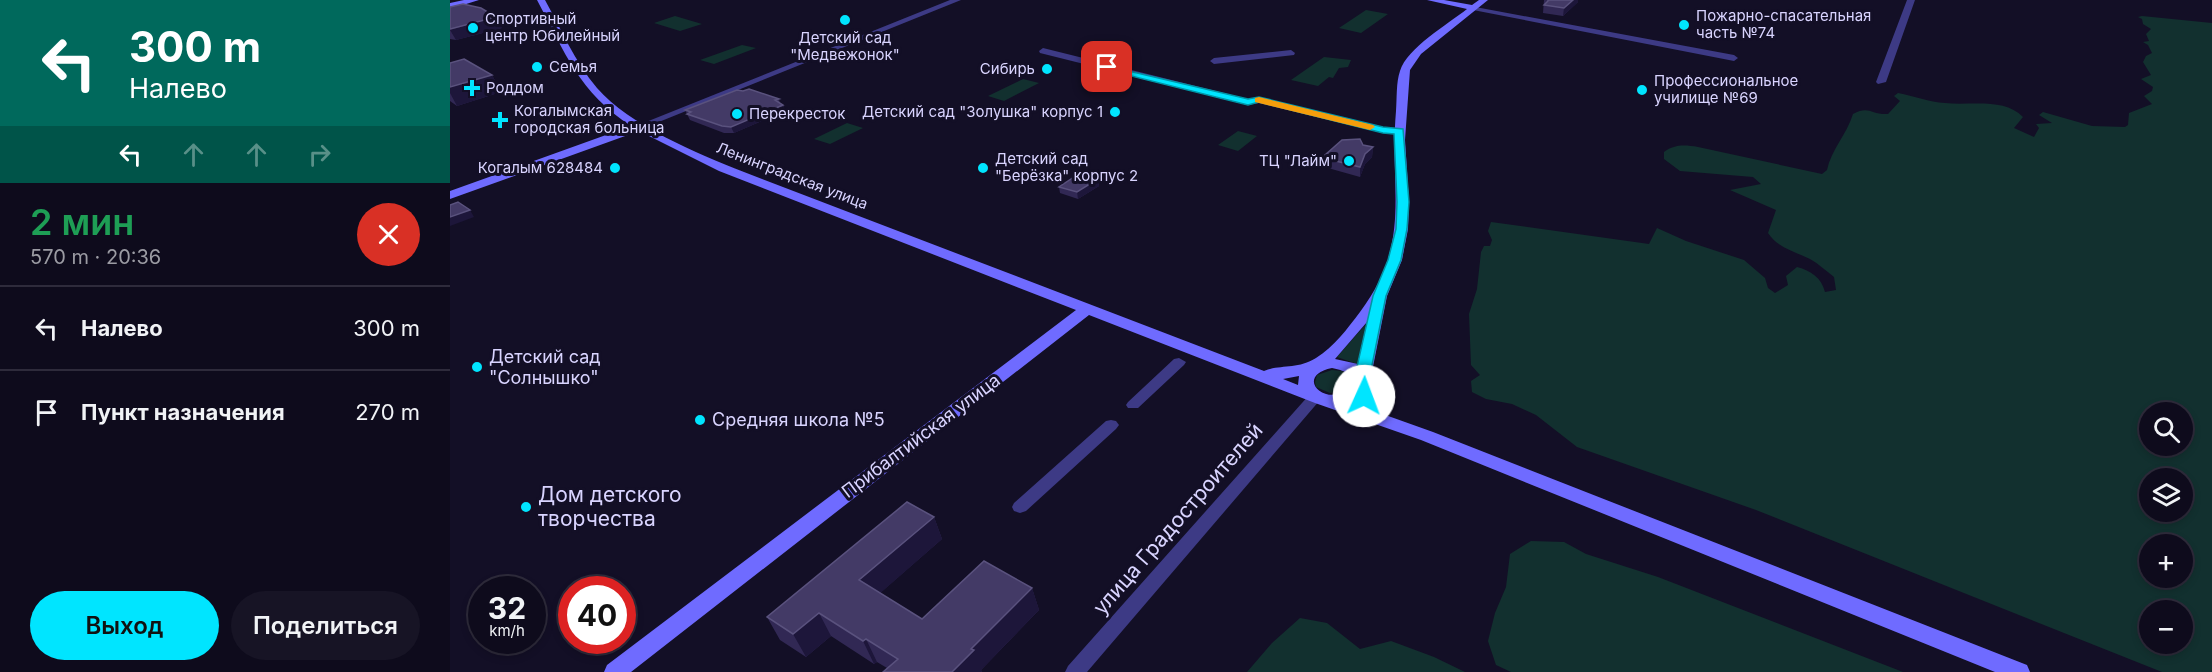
<!DOCTYPE html>
<html lang="ru">
<head>
<meta charset="utf-8">
<style>
	:root { --surface:#0e0b1c; --page:#171425; --text:#f1f3f6; --muted:#9b9ba3; --line:#2e2b3b; --accent:#00e5ff }
	body { margin:0; font-family:Inter,sans-serif; background:var(--page); color:var(--text); height:100vh; display:flex; flex-direction:column; font-size:22px; white-space:nowrap }
	* { box-sizing:border-box; margin:0 }
	p { font-size:20px; color:var(--muted) }
	.icon { flex:none; width:33px; height:33px; fill:none; stroke:currentColor; stroke-width:2; stroke-linecap:round; stroke-linejoin:round }
	.map { position:relative; flex:1; overflow:hidden }
	.sheet { display:flex; flex-direction:column; background:var(--surface); width:450px }
	.sheet>* { flex:none }
	.guide { background:#00695c; color:#fff; overflow:hidden }
	.controls { position:absolute; left:1689px; top:402px; display:grid; gap:12px }
	.controls a { display:grid; place-items:center; width:54px; height:54px; border-radius:50%; background:var(--surface); box-shadow:0 3px 9px #0003,0 0 0 2px var(--line); font-size:30px }
	.speed { position:absolute; left:18px; top:576px; display:flex; gap:12px; font-size:30px; font-weight:700; text-align:center }
	.speed>* { display:grid; place-content:center; width:78px; height:78px; border-radius:50%; background:var(--surface); box-shadow:0 3px 9px #0003,0 0 0 2px var(--line); line-height:1 }
	.speed small { font-size:15px; font-weight:400 }
	.speed .limit { border:9px solid #d22; background:#fff; color:#111 }
	.pin { position:absolute; display:grid; place-items:center; width:51px; height:51px; color:#fff; margin:-26px; border-radius:12px; box-shadow:0 3px 9px #0006 }
	.me { position:absolute; width:66px; margin:-33px; rotate:2deg; stroke-linejoin:round; filter:drop-shadow(0 0 4px #0008) }
	.turn { display:flex; align-items:center; gap:21px; height:126px; padding:0 30px; font-size:27px }
	.turn .icon { width:78px; height:78px; stroke-width:2.5 }
	.turn b { display:block; font-size:42px; line-height:51px }
	.lanes { display:flex; align-items:center; height:57px; padding:0 30px; background:#0003; justify-content:center; gap:30px; direction:ltr }
	.lanes .off { opacity:.35 }
	.round { display:grid; place-items:center; flex:none; width:63px; height:63px; border-radius:32px; background:var(--page) }
	.head { display:flex; align-items:center; justify-content:space-between; height:102px; padding:0 30px }
	h1 { font-size:36px; font-weight:600; line-height:45px; color:#1e9e55 }
	.primary-button { display:flex; gap:12px; margin-top:auto; padding:12px 30px }
	.primary-button a { flex:1; height:69px; border-radius:36px; background:var(--accent); color:#111; font-size:24px; font-weight:600; line-height:69px; text-align:center }
	.primary-button a+a { background:var(--page); color:var(--text) }
	ul { padding:0; list-style:none }
	li { display:flex; align-items:center; gap:18px; height:84px; padding:0 30px; border-top:2px solid var(--line) }
	li div { flex:1 }
	li b { display:block; font-size:22px }
	li em { font-style:normal }
	main { display:flex; flex:1; min-height:0 }
	.map>svg:first-child { display:block }
	.green { fill:#12302f; fill-rule:evenodd }
	.lines { fill:none; stroke-linecap:round; stroke-linejoin:round }
	.street { fill:#3d3a85; fill-rule:evenodd }
	.secondary { fill:#6f6bff; fill-rule:evenodd }
	.wall { fill:#312854 }
	.shaded-wall { fill:#1d163a }
	.building { fill:#433a66; stroke:#5a527e; stroke-width:1.5 }
	.route { fill:#00e5ff; stroke:#0095a6; stroke-width:1.5 }
	.slow { fill:#f59e0b }
	.poi-dot { fill:#00e5ff; stroke:#130f26; stroke-width:2 }
	.labels { text-anchor:middle; stroke-width:6; stroke-linejoin:round; paint-order:stroke }
	.far-poi-label { font-size:15px; fill:#d9d4ff; stroke:#130f26; text-anchor:start }
	.far-street-label { font-size:15px; fill:#d9d4ff; stroke:#130f26 }
	.poi-label { font-size:18px; fill:#d9d4ff; stroke:#130f26; text-anchor:start }
	.street-label { font-size:18px; fill:#d9d4ff; stroke:#130f26 }
	.near-poi-label { font-size:21px; fill:#d9d4ff; stroke:#130f26; text-anchor:start }
	.near-street-label { font-size:21px; fill:#d9d4ff; stroke:#130f26 }
</style>
</head>
<body>
<main>
<section class="sheet">
<div class="guide">
<div class="turn"><svg class="icon" aria-label="left" viewBox="0 0 24 24"><path d="M17 20v-9H6M10 6l-5 5 5 5"/></svg><div><b>300 m</b>Налево</div></div>
<div class="lanes"><svg class="icon" aria-label="left" viewBox="0 0 24 24"><path d="M17 20v-9H6M10 6l-5 5 5 5"/></svg><svg class="icon off" aria-label="ahead" viewBox="0 0 24 24"><path d="M12 20V5M6 11l6-6 6 6"/></svg><svg class="icon off" aria-label="ahead" viewBox="0 0 24 24"><path d="M12 20V5M6 11l6-6 6 6"/></svg><svg class="icon off" aria-label="right" viewBox="0 0 24 24"><path d="M7 20v-9h11M14 6l5 5-5 5"/></svg></div>
</div>
<div class="head"><div><h1>2 мин</h1><p>570 m · 20:36</p></div><a class="round" style="background:#d93025;color:#fff"><svg class="icon" aria-label="close" viewBox="0 0 24 24"><path d="M6 6l12 12M18 6L6 18"/></svg></a></div>
<ul>
<li><svg class="icon" aria-label="left" viewBox="0 0 24 24"><path d="M17 20v-9H6M10 6l-5 5 5 5"/></svg><div><b>Налево</b></div><em>300 m</em></li>
<li><svg class="icon" aria-label="arrive" viewBox="0 0 24 24"><path d="M6 21V4h12l-3 4 3 4H6"/></svg><div><b>Пункт назначения</b></div><em>270 m</em></li>
</ul>
<div class="primary-button"><a>Выход</a><a>Поделиться</a></div>
</section>
<div class="map">
<svg width="1762" height="672" viewBox="0 0 1762 672">
	<rect width="100%" height="100%" fill="#130f26"/>
	<path class="green" d="M 916,10 L 938,14 L 911,33 L 889,28 Z
		M 225,16 L 252,24 L 230,31 L 204,23 Z
		M 1692,16 L 1762,23 L 1762,672 L 1712,672 L 1306,510 L 1127,447 L 1086,415 L 1062,404 L 1036,399 L 1022,392 L 1021,381 L 1030,375 L 1021,365 L 1019,314 L 1027,289 L 1031,252 L 1034,246 L 1040,246 L 1042,240 L 1038,231 L 1041,222 L 1199,244 L 1207,228 L 1236,241 L 1294,260 L 1315,278 L 1318,288 L 1325,293 L 1338,285 L 1336,276 L 1347,267 C 1361,271 1371,277 1375,292 L 1386,290 L 1384,277 C 1376,271 1369,264 1360,259 C 1344,251 1328,248 1318,233 L 1326,210 L 1280,190 L 1311,184 L 1303,177 L 1230,171 L 1214,159 L 1214,152 C 1225,144 1235,145 1248,147 L 1372,174 L 1377,170 C 1381,150 1397,134 1403,114 C 1419,105 1421,115 1438,114 L 1450,101 L 1444,96 L 1448,93 C 1464,96 1479,102 1495,103 C 1520,106 1554,97 1573,117 L 1564,128 L 1584,137 L 1589,128 L 1586,124 L 1602,123 L 1589,115 L 1593,112 L 1642,126 L 1675,127 L 1678,125 L 1679,113 L 1702,104 L 1694,96 L 1702,91 L 1703,87 L 1691,79 L 1701,75 L 1693,62 L 1696,56 L 1702,53 L 1698,45 L 1693,42 L 1699,41 L 1696,34 L 1701,29 L 1693,24 L 1692,19 L 1688,17 ZM 1700,412 L 1732,412 L 1732,446 L 1700,446 ZM 1700,478 L 1732,478 L 1732,512 L 1700,512 ZM 1700,544 L 1732,544 L 1732,578 L 1700,578 ZM 1700,610 L 1732,610 L 1732,644 L 1700,644 Z
		M 292,45 L 306,48 L 264,64 L 250,60 Z
		M 874,57 L 901,60 L 898,67 L 889,68 L 883,78 L 879,77 L 868,86 L 841,80 Z
		M 573,79 L 589,83 L 554,101 L 538,96 Z
		M 397,123 L 413,128 L 380,144 L 364,139 Z
		M 788,131 L 807,136 L 788,151 L 768,145 Z
		M 916,324 L 907,364 L 887,357 Z
		M 882,370 L 892,371 L 899,376 L 901,383 L 897,390 L 880,393 L 866,387 L 865,382 L 867,375 Z
		M 1081,541 L 1114,542 L 1136,554 L 1208,577 L 1453,672 L 1061,672 L 1046,665 L 1038,641 L 1045,613 L 1056,587 L 1060,554 Z
		M 850,618 L 877,623 L 910,649 L 941,641 L 984,657 L 1015,672 L 797,672 L 822,643 Z"/>
	<g class="lines">
		<path class="street" d="M 500,0 L 511,0 L 194,128 L 186,126 Z
			M 1457,0 L 1465,0 L 1436,82 L 1428,84 L 1426,82 Z
			M 1020,6 L 1284,55 L 1288,58 L 1284,61 L 1023,10 L 1020,10 Z
			M 593,48 L 798,99 L 809,97 L 933,127 L 949,128 L 954,131 L 949,134 L 933,133 L 809,103 L 798,105 L 590,53 L 589,51 Z
			M 841,50 L 845,53 L 844,55 L 764,64 L 760,61 L 764,58 Z
			M 729,358 L 736,362 L 734,365 L 688,408 L 678,408 L 676,405 L 678,402 L 724,359 Z
			M 865,392 L 870,394 L 872,397 L 870,400 L 637,672 L 615,672 L 618,666 L 860,394 Z
			M 661,420 L 666,421 L 669,425 L 666,429 L 576,511 L 570,513 L 564,511 L 562,507 L 564,503 L 656,421 Z"/>
		<path class="secondary" d="M 14,0 L 29,0 L 0,9 L 0,3 Z
			M 87,0 L 95,0 C 111,29 125,62 147,88 C 179,125 248,154 294,172 L 814,371 C 830,364 847,370 866,358 C 884,347 897,329 910,312 C 963,241 939,191 946,111 C 947,99 946,82 950,71 C 957,48 998,24 1017,9 L 977,0 L 994,0 L 1022,5 L 1029,0 L 1038,0 L 971,54 L 960,70 L 955,140 L 959,202 L 958,229 L 952,260 L 937,296 L 919,387 L 911,397 L 899,402 L 983,432 L 1577,665 L 1580,672 L 1545,672 L 971,440 L 865,403 L 639,315 L 181,672 L 154,672 L 157,665 L 626,310 L 269,171 L 189,131 L 0,199 L 0,191 L 181,126 C 129,92 115,53 87,0 ZM 917,322 L 908,364 L 885,359 ZM 882,368 C 894,371 902,372 903,386 C 877,411 842,376 882,368 ZM 849,376 L 848,385 L 833,379 Z"/>
	</g>
	<path class="wall" d="M 1094,0 L 1128,0 L 1128,2 L 1113,16 L 1093,13 Z
		M 0,7 L 52,28 L 6,40 L 0,39 Z
		M 0,63 L 42,75 L 51,92 L 7,106 L 0,101 Z
		M 293,91 L 329,99 L 330,103 L 333,105 L 335,111 L 284,133 L 274,133 L 240,120 L 235,110 Z
		M 923,147 L 922,157 L 915,164 L 910,177 L 878,168 L 878,165 L 875,164 L 875,155 Z
		M 648,179 L 649,186 L 628,199 L 610,193 L 609,187 Z
		M 484,517 L 492,539 L 430,593 L 472,619 L 582,588 L 589,610 L 531,670 L 532,672 L 433,672 L 437,668 L 427,662 L 424,664 L 381,636 L 356,657 L 330,640 L 317,617 Z"/>
	<path class="shaded-wall" d="M 1123,0 L 1128,0 L 1128,2 L 1113,16 L 1114,8 Z
		M 46,17 L 52,28 L 6,40 L 0,30 Z
		M 42,75 L 51,92 L 7,106 L 0,93 L 0,87 Z
		M 333,105 L 335,111 L 284,133 L 281,127 Z
		M 923,147 L 922,157 L 915,164 L 910,177 L 910,167 L 915,154 Z
		M 648,179 L 649,186 L 628,199 L 627,192 Z
		M 20,210 L 24,217 L 0,226 L 0,217 Z
		M 484,517 L 492,539 L 419,603 L 409,580 Z
		M 582,588 L 589,610 L 531,670 L 532,672 L 502,672 L 521,649 Z
		M 369,613 L 381,636 L 356,657 L 343,634 Z
		M 416,639 L 427,662 L 424,664 L 413,641 Z"/>
	<path class="building" d="M 1098,0 L 1123,0 L 1114,8 L 1094,5 L 1098,1 Z
		M 13,4 L 31,8 L 46,17 L 0,29 L 0,7 Z
		M 14,59 L 42,75 L 0,87 L 0,63 Z
		M 299,89 L 329,99 L 325,100 L 333,105 L 281,127 L 272,126 L 237,114 L 241,112 L 235,110 L 287,90 L 293,91 Z
		M 910,139 L 913,145 L 923,147 L 915,154 L 910,167 L 878,159 L 881,156 L 875,155 L 892,140 Z
		M 630,173 L 648,179 L 627,192 L 609,187 Z
		M 8,202 L 20,210 L 0,217 L 0,205 Z
		M 457,502 L 484,517 L 409,580 L 472,619 L 534,561 L 582,588 L 521,649 L 524,650 L 502,672 L 433,672 L 448,659 L 416,639 L 413,641 L 369,613 L 343,634 L 317,617 Z"/>
	<path class="route" d="M 653,65 L 798,99 L 809,97 L 933,127 L 953,129 L 959,202 L 957,229 L 951,260 L 936,296 L 919,380 L 921,396 L 919,400 L 908,400 L 904,380 L 923,296 L 938,260 L 946,229 L 947,202 L 944,134 L 933,133 L 809,102 L 798,105 L 653,69 Z"/>
	<path class="slow" d="M 809,97 L 923,125 L 925,127 L 920,130 L 805,102 L 805,98 Z"/>
	<g class="poi-dot">
		<circle cx="395" cy="20" r="6"/>
		<circle cx="1234" cy="25" r="6"/>
		<circle cx="23" cy="28" r="6"/>
		<circle cx="87" cy="67" r="6"/>
		<circle cx="597" cy="69" r="6"/>
		<path d="M19 79h6v6h6v6h-6v6h-6v-6h-6v-6h6z"/>
		<circle cx="1192" cy="90" r="6"/>
		<circle cx="665" cy="112" r="6"/>
		<circle cx="287" cy="114" r="6"/>
		<path d="M47 111h6v6h6v6h-6v6h-6v-6h-6v-6h6z"/>
		<circle cx="899" cy="161" r="6"/>
		<circle cx="165" cy="168" r="6"/>
		<circle cx="533" cy="168" r="6"/>
		<circle cx="27" cy="367" r="6"/>
		<circle cx="250" cy="420" r="6"/>
		<circle cx="76" cy="507" r="6"/>
	</g>
	<g class="labels">
		<g class="far-poi-label">
			<text x="1246" y="21">Пожарно-спасательная<tspan x="1246" dy="17">часть №74</tspan></text>
			<text x="35" y="24">Спортивный<tspan x="35" dy="17">центр Юбилейный</tspan></text>
			<text x="395" y="43" text-anchor="middle">Детский сад<tspan x="395" dy="17">"Медвежонок"</tspan></text>
			<text x="99" y="72">Семья</text>
			<text x="585" y="74" text-anchor="end">Сибирь</text>
			<text x="1204" y="86">Профессиональное<tspan x="1204" dy="17">училище №69</tspan></text>
			<text x="36" y="93">Роддом</text>
			<text x="64" y="116">Когалымская<tspan x="64" dy="17">городская больница</tspan></text>
			<text x="653" y="117" text-anchor="end">Детский сад "Золушка" корпус 1</text>
			<text x="299" y="119">Перекресток</text>
			<text x="545" y="164">Детский сад<tspan x="545" dy="17">"Берёзка" корпус 2</tspan></text>
			<text x="887" y="166" text-anchor="end">ТЦ "Лайм"</text>
			<text x="153" y="173" text-anchor="end">Когалым 628484</text>
		</g>
		<g class="far-street-label">
			<text transform="translate(342 176) rotate(21)" y="5">Ленинградская улица</text>
		</g>
		<g class="poi-label">
			<text x="39" y="363">Детский сад<tspan x="39" dy="21">"Солнышко"</tspan></text>
			<text x="262" y="426">Средняя школа №5</text>
		</g>
		<g class="street-label">
			<text transform="translate(471 436) rotate(-37)" y="6">Прибалтийская улица</text>
		</g>
		<g class="near-poi-label">
			<text x="88" y="502">Дом детского<tspan x="88" dy="24">творчества</tspan></text>
		</g>
		<g class="near-street-label">
			<text transform="translate(728 519) rotate(-49)" y="7">улица Градостроителей</text>
		</g>
	</g>
</svg>
<div class="controls">
<a><svg class="icon" aria-label="search" viewBox="0 0 24 24"><circle cx="10" cy="10" r="6"/><path d="M15 15l6 6"/></svg></a>
<a><svg class="icon" aria-label="layers" viewBox="0 0 24 24"><path d="M12 4l9 5-9 5-9-5zM3 14l9 5 9-5"/></svg></a>
<a>+</a>
<a>−</a>
</div>
<div class="speed"><div>32<small>km/h</small></div><div class="limit">40</div></div>
<div class="pin" style="left:657px;top:67px;background:#d93025"><svg class="icon" aria-label="arrive" viewBox="0 0 24 24"><path d="M6 21V4h12l-3 4 3 4H6"/></svg></div>
<svg class="me" style="left:914px;top:396px" viewBox="-20 -20 40 40"><circle r="19" fill="#fff"/><path d="M0-13L10 11 0 6-10 11z" fill="#00e5ff"/></svg>
</div>
</main>
</body>
</html>
